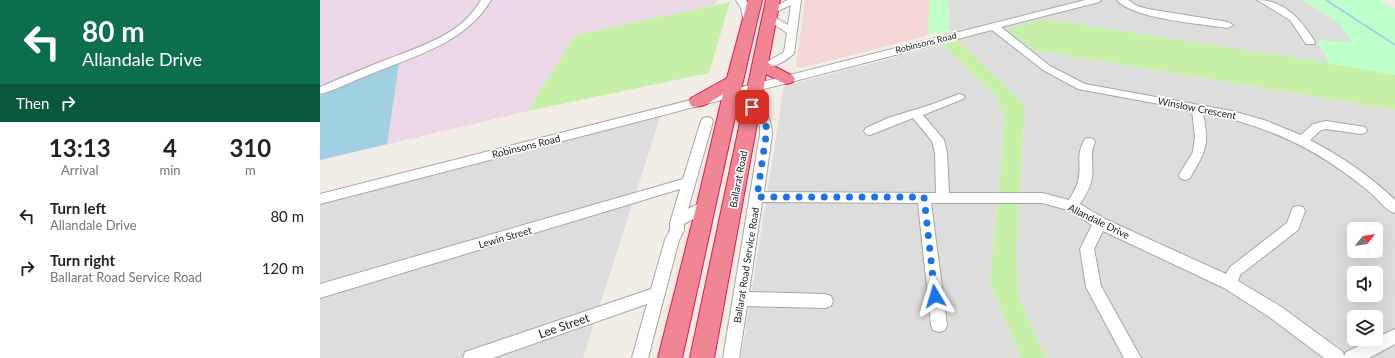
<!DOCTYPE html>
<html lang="en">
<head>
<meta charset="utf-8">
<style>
	:root { --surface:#fff; --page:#f2f2f2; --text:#222; --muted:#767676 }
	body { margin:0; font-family:Lato,sans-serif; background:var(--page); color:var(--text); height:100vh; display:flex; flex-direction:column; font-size:15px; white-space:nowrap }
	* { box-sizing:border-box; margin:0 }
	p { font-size:13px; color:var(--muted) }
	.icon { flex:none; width:22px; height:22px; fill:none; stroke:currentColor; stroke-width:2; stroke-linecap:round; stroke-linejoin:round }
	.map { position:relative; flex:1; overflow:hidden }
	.drawer { display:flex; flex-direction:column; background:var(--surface); width:320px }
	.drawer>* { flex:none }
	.guide { background:#0b6e4f; color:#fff; overflow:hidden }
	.needle { width:26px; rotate:60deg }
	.buttons { position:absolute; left:1027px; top:222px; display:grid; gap:8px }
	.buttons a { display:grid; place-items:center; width:36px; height:36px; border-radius:6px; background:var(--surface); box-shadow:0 4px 16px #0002; font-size:20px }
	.pin { position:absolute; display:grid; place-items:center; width:34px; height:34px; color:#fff; margin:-17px; border-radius:8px; box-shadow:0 2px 6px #0006 }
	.me { position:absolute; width:44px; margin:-22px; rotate:353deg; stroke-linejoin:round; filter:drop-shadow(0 0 3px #0008) }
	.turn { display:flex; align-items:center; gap:14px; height:84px; padding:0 16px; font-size:18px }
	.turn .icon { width:52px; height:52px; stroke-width:2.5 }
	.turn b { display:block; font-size:28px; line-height:34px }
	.then { display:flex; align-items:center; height:38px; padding:0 16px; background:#0003; gap:8px; font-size:15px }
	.eta { display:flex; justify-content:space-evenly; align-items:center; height:68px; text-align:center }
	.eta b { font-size:24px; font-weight:700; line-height:28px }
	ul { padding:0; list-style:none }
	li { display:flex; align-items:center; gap:12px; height:52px; padding:0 16px }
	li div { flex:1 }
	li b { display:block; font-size:15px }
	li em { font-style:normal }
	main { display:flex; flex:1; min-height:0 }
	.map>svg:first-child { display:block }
	.residential { fill:#dedddd; fill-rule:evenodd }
	.commercial { fill:#f4d7d4 }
	.industrial { fill:#ebd7e6 }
	.grass { fill:#c6f0a7 }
	.park { fill:#bfffc9 }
	.water { fill:#a2d0e3 }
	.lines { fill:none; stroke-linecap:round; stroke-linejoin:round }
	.stream { stroke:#a2d0e3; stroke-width:2 }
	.minor-casing { stroke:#a7a7a7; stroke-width:2 }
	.highway-casing { stroke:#ec1650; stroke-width:2 }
	.minor { fill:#fff; fill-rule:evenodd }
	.highway { fill:#f08693; fill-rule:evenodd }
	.route { stroke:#1a73e8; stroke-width:7; stroke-dasharray:0 12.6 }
	.labels { text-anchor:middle; stroke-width:3.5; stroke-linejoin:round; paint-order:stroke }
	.far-street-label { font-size:9px; fill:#202020; stroke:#fff }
	.street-label { font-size:10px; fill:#202020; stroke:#fff }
	.near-street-label { font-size:12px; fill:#202020; stroke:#fff }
</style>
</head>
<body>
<main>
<section class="drawer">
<div class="guide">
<div class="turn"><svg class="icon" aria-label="left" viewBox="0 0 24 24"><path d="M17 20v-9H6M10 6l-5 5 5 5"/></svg><div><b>80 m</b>Allandale Drive</div></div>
<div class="then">Then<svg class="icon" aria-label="right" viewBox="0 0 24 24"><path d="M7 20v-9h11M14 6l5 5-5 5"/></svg></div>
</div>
<div class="eta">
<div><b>13:13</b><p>Arrival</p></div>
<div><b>4</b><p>min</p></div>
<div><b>310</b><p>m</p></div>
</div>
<ul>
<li><svg class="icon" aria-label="left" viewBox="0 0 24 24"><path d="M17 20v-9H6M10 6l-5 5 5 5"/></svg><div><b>Turn left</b><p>Allandale Drive</p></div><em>80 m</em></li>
<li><svg class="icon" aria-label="right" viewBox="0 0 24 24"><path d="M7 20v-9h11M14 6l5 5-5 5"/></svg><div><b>Turn right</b><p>Ballarat Road Service Road</p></div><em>120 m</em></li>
</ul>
</section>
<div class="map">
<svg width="1075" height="358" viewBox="0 0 1075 358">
	<rect width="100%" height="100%" fill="#f2eee6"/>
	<path class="residential" d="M 628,0 L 982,0 L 1018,22 L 1033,43 L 997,40 L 1010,64 L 723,19 L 691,28 L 690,31 L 713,50 L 1075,110 L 1075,358 L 726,358 L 699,298 L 696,259 L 705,105 L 638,41 L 629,30 ZM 1034,229 L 1056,229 L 1056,251 L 1034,251 ZM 1034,273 L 1056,273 L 1056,295 L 1034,295 ZM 1034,317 L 1056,317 L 1056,339 L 1034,339 Z
		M 623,45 L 675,95 L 685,119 L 670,283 L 701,358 L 421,358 L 464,86 Z
		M 343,108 L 263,358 L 0,358 L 0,197 Z"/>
	<path class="commercial" d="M 485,0 L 610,0 L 608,26 L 610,35 L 481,68 L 477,67 L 476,65 Z"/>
	<path class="industrial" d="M 0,0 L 397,0 L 395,5 L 255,35 L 208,111 L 0,160 Z"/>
	<path class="grass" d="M 410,2 L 389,73 L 208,111 L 255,35 Z
		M 723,19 L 996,61 L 1075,75 L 1075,110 L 713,50 L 690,32 L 691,28 Z
		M 638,41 L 705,105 L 696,259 L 699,298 L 726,358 L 701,358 L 670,283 L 685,119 L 675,95 L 623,45 Z"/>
	<path class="park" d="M 610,0 L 628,0 L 629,30 L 610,35 L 608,26 Z
		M 982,0 L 1059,0 L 1075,9 L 1075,75 L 1010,64 L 997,40 L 1032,42 L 1018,22 Z"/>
	<path class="water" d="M 79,63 L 67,144 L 0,160 L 0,96 Z"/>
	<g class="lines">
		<path class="stream" d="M 1006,0 L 1075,45"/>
		<g class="minor-casing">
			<path id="minor" d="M 161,0 L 171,0 C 146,43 94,56 51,74 C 34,80 17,90 0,94 L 0,87 C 23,77 45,68 68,59 C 102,46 142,34 161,0 Z
				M 416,0 L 426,0 L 431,8 L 434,23 L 432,25 L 429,26 L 424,23 L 421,8 Z
				M 468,0 L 481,0 L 474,53 C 467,61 449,71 437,68 L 436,66 L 437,64 L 447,62 L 464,52 L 467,33 L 445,18 L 447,16 L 453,16 L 468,25 L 471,5 L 451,14 L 446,11 Z
				M 765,0 L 781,0 L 779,2 L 681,27 L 730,66 L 765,84 L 912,111 L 944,120 L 981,135 L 993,124 L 1006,121 L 1045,127 L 1047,130 L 1045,133 L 1041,134 L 1006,129 L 1001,130 L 990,140 C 1021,156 1050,176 1075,200 L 1075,213 C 1067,211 1062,204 1056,198 C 1047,189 1036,181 1025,173 C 983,142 935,123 883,112 C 889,147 887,148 870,178 L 865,180 L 860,178 L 859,175 L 873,152 L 875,137 L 872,110 L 758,89 L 723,70 L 672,30 L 0,204 L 0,194 Z
				M 797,0 L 808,0 L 817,6 L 828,9 L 908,22 L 913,25 L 908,28 C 882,24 813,19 797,0 Z
				M 937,0 C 965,0 982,21 995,42 L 994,44 L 986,44 L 970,20 Z
				M 639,94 L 643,95 L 645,97 L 643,99 L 603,115 L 624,140 L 627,153 L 629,193 L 722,193 L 749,200 C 753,193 758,185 759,177 C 761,161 756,154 765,139 L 769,138 L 773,139 L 775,142 C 769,154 774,165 772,177 C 771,187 765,196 760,204 L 785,219 L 906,274 L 910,267 L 967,223 L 973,207 L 978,206 L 983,207 L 985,211 L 978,230 L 920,275 L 918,281 L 960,306 L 1023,352 L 1024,356 L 1026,352 L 1075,329 L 1075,344 L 1049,358 L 1004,358 L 948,316 L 904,288 L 783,231 L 774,249 L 781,286 L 821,358 L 804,358 L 766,287 L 760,249 L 772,225 L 748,210 L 722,203 L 611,203 L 627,325 L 625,330 L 619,332 L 613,330 L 611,325 L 598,203 L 442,202 L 429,292 L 505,294 L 511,296 L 513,301 L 511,306 L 505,308 L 427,306 L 419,358 L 403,358 L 440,134 C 441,117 435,118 426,107 L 428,104 C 444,100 452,122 452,134 L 444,192 L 616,193 L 615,153 L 612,141 L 593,118 L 550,135 L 546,134 L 544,131 L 546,128 L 568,118 L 613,104 Z
				M 387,117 L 391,118 L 393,121 L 368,209 L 387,199 L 392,200 L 394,204 L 388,211 L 364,224 L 364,230 L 359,240 L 328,358 L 312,358 L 327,304 L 173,358 L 143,358 L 145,352 L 151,350 L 331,289 L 345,240 L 350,230 L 350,223 L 360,189 L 0,298 L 0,284 L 363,179 L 381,121 L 383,118 Z"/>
		</g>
		<g class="highway-casing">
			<path id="highway" d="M 428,0 L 442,0 C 413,119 389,239 362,358 L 338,358 L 377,204 L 403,94 C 393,100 383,109 371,106 L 369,102 L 371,98 L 407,78 Z
				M 446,0 L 460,0 L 448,63 L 473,76 L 475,79 L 473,82 L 467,84 L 461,82 L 446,74 L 394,358 L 370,358 Z"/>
		</g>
		<use href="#minor" class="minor"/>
		<use href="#highway" class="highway"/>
	</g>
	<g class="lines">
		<path class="route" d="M 432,107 L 443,116 L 447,129 L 437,197 L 604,197 L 615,296"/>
	</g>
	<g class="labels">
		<g class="far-street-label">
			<text transform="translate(606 43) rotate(-14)" y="3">Robinsons Road</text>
		</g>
		<g class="street-label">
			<text transform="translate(877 108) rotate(11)" y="4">Winslow Crescent</text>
			<text transform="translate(206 146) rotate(-14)" y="4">Robinsons Road</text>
			<text transform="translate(418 179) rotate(-79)" y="4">Ballarat Road</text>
			<text transform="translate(779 221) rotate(26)" y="4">Allandale Drive</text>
			<text transform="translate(185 237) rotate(-16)" y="4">Lewin Street</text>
			<text transform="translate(426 265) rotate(-81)" y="4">Ballarat Road Service Road</text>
		</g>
		<g class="near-street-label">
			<text transform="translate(244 326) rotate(-19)" y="4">Lee Street</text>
		</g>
	</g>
</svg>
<div class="buttons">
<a><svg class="needle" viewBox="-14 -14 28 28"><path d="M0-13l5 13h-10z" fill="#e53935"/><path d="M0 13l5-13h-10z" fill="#767676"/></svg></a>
<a><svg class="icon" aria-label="sound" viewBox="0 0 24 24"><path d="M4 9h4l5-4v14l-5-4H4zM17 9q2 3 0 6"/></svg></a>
<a><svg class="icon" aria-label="layers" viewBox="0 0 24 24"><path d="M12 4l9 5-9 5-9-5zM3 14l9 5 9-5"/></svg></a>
</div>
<div class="pin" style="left:432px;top:107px;background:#d93025"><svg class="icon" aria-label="arrive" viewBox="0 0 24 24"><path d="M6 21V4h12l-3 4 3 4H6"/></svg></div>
<svg class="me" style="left:615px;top:296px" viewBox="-20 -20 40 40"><path d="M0-17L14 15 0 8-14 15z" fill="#1a73e8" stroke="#fff" stroke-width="4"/></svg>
</div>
</main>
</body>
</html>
